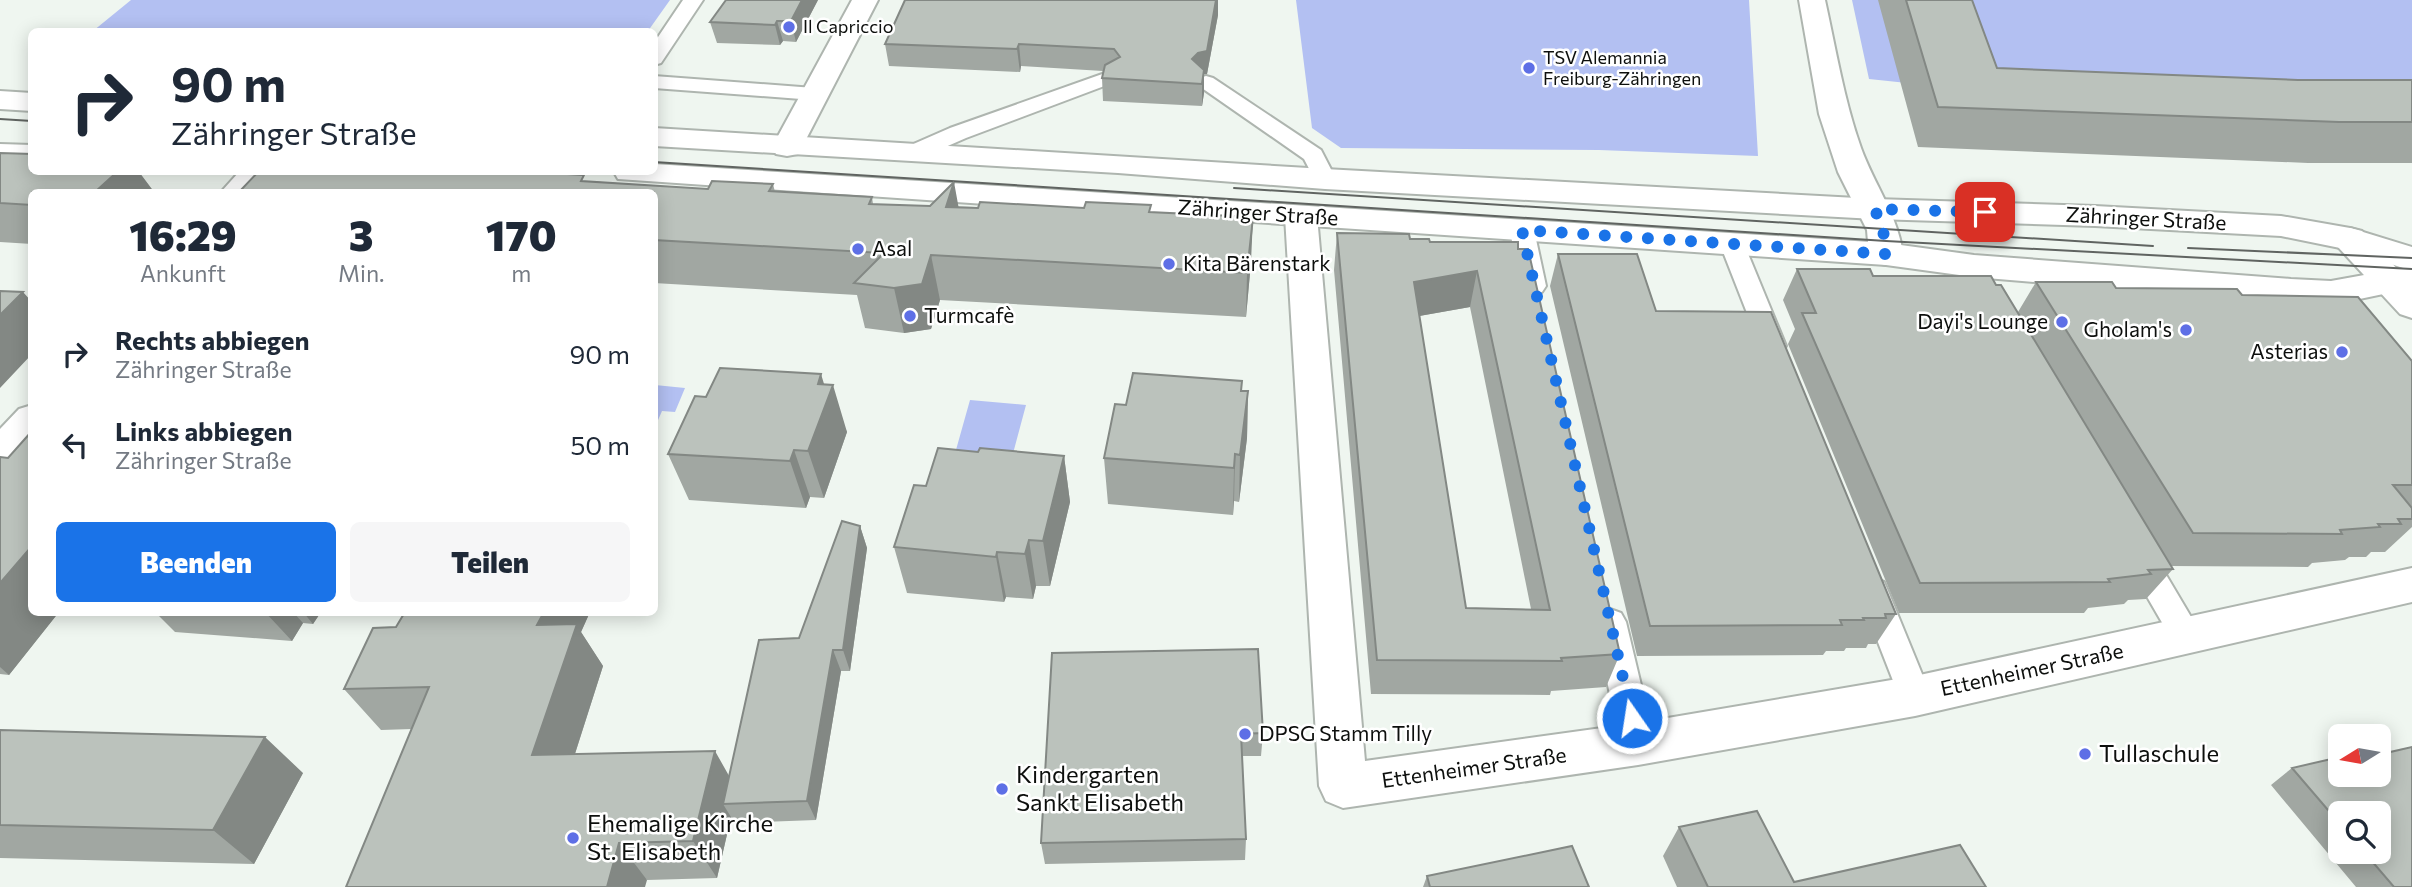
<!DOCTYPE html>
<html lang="de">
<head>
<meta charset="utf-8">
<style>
	:root { --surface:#fff; --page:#f6f6f7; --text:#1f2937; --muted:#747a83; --accent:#1a73e8 }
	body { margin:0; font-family:Commissioner,sans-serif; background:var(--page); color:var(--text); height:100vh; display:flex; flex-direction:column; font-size:26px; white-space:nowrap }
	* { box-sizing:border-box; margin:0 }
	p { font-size:23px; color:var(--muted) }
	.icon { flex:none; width:38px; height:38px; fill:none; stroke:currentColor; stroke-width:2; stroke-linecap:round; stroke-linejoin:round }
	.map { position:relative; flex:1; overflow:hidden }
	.details { position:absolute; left:28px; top:189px; width:630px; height:427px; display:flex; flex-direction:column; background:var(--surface); border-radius:10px; box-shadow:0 4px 18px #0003 }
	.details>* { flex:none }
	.banner { position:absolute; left:28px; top:28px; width:630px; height:147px; border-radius:10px; box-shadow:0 4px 18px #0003; background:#fff; color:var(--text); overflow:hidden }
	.needle { width:46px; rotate:259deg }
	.controls { position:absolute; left:2328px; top:724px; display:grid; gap:14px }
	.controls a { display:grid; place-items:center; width:63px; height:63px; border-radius:10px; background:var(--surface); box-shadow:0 4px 18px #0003; font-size:35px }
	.pin { position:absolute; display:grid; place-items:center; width:60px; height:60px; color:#fff; margin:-30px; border-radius:14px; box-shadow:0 4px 10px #0006 }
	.me { position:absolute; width:77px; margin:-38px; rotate:347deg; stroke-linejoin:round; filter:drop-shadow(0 0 5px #0008) }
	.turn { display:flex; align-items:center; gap:24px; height:147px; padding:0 28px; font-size:32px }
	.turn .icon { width:91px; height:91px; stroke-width:2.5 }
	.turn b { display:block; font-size:49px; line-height:60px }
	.eta { display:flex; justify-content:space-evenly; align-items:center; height:119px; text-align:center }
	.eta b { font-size:42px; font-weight:800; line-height:49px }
	.action { display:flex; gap:14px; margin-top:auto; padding:14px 28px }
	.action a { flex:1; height:80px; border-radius:10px; background:var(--accent); color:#fff; font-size:28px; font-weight:800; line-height:80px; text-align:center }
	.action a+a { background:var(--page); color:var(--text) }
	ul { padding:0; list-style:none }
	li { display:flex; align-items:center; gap:21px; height:91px; padding:0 28px }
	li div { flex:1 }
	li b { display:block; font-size:26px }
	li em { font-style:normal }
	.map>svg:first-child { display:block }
	.green { fill:#b3c0f2 }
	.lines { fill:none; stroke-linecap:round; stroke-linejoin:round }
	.service-casing { stroke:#aeb5af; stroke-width:4 }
	.minor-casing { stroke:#aeb5af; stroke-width:4 }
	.primary-casing { stroke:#aeb5af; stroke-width:4 }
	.service { fill:#fff; fill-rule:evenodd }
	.minor { fill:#fff; fill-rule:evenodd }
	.primary { fill:#fff; fill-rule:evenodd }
	.tram { stroke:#606461; stroke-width:2 }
	.wall { fill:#a1a7a2; fill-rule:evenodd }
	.shaded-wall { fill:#838884 }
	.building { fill:#bbc2bc; stroke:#838884; stroke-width:2; fill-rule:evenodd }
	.route { stroke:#1a73e8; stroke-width:12; stroke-dasharray:0 21.6 }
	.poi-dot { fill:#5e6fe6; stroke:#fff; stroke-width:2.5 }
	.labels { text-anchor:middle; stroke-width:5; stroke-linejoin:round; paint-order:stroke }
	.far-poi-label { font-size:18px; fill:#0d0f0d; stroke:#fff; text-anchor:start }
	.street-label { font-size:21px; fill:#0d0f0d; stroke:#fff }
	.poi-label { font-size:21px; fill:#0d0f0d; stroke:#fff; text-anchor:start }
	.near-poi-label { font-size:24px; fill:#0d0f0d; stroke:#fff; text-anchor:start }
</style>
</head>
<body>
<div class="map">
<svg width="2412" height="887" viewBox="0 0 2412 887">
	<rect width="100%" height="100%" fill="#eff6f0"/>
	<path class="green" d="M 131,0 L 670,0 L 648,31 L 93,31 Z
		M 1296,0 L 1749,0 L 1758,156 L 1599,150 L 1341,148 L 1312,128 Z
		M 1852,0 L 2412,0 L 2412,121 L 1983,91 L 1869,79 Z
		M 655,385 L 685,388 L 675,412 L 662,411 L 655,427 Z
		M 970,400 L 1026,405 L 1011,461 L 954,457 Z"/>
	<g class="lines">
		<g class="service-casing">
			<path id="service" d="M 683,0 L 703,0 L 661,63 L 654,65 L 654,43 Z
				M 1108,72 L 1115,74 L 1119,78 L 1115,82 L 966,138 L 918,159 L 902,159 L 899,154 L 902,149 L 950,128 Z
				M 654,76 L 814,88 L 822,89 L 825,94 L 822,99 L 814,100 L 654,88 Z
				M 1206,76 L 1213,78 L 1321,150 L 1336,179 L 1333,184 L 1317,184 L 1304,159 L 1199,86 L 1195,82 L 1199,78 Z
				M 1522,222 L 1530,225 L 1534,230 L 1546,286 L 1542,292 L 1533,294 L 1524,292 L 1520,286 L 1510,230 L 1514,225 Z
				M 1732,236 L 1741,238 L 1744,244 L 1786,346 L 1782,352 L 1773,355 L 1764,352 L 1760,346 L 1720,244 L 1723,238 Z
				M 2138,542 L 2149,546 L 2197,627 L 2202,636 L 2197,645 L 2186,649 L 2175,645 L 2127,562 L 2123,554 L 2127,546 Z
				M 1873,578 L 1884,582 L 1888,591 L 1931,696 L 1927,706 L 1915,710 L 1903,706 L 1899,696 L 1858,591 L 1862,582 Z
				M 1610,609 L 1621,613 L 1626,622 L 1655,744 L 1650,755 L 1638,759 L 1626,755 L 1621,744 L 1594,622 L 1599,613 Z"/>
		</g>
		<g class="minor-casing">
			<path id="minor" d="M 852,0 L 878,0 L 802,147 L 798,154 L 787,156 L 776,154 L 772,147 Z
				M 1799,0 L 1825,0 C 1836,50 1844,100 1861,148 C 1874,184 1898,216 1903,254 L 1898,262 L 1886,265 L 1874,262 L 1869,254 L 1867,230 L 1838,172 L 1819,114 Z
				M 239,172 L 272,172 L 254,192 L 221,192 Z
				M 1301,206 L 1313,209 L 1317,216 L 1365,761 L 1638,723 L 1915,676 L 2412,568 L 2412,602 L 1915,716 L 1638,765 L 1343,808 L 1326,801 L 1319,786 L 1285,216 L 1289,209 Z
				M 2350,228 L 2362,231 L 2412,285 L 2412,318 L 2400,314 L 2338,247 L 2333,239 L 2338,231 Z
				M 32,405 L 32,444 L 14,464 L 0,469 L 0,429 L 19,409 Z"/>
		</g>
		<g class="primary-casing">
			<path id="primary" d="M 0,91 L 32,93 L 32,111 L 0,109 Z
				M 654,128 L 1325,169 L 1875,199 L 2095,206 L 2281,216 L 2350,228 L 2412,247 L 2412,288 L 2331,305 L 2291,303 L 1974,277 L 1886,265 L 618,179 L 614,172 L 654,172 L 654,164 L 1886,243 L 1974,255 L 2291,279 L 2331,281 L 2403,268 L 2345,249 L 2281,236 L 2095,226 L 1875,219 L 1325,189 L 1118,173 L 654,146 Z
				M 0,144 L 32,145 L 32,163 L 0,162 Z"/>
		</g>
		<use href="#service" class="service"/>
		<use href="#minor" class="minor"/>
		<use href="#primary" class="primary"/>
		<path class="tram" d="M 0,119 L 32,121
			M 654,162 L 1886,241 L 2412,269
			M 1234,188 L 2153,246
			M 2188,248 L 2412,258"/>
	</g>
	<path class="wall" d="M 818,0 L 796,42 L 783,41 L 780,45 L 717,43 L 710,22 Z
		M 905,0 L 1218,0 L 1218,15 L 1207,74 L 1204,74 L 1204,93 L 1202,106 L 1103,101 L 1102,78 L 1103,71 L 1021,66 L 1020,72 L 889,66 L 885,44 Z
		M 1878,0 L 1972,0 L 1997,68 L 2298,80 L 2412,80 L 2412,163 L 2308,163 L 1918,147 Z
		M 0,153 L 32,172 L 139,172 L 154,192 L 32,192 L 32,244 L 0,242 Z
		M 587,181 L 708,189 L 773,184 L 775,192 L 872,197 L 873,204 L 1151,212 L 1251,262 L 1246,317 L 940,300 L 931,329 L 904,333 L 865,328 L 857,295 L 654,283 L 654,192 Z
		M 1337,233 L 1518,249 L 1620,654 L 1606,687 L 1551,691 L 1550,695 L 1371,694 L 1334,270 ZM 1470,307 L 1531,609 L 1466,608 L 1419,316 Z
		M 1558,254 L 1656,311 L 1896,614 L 1876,644 L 1868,644 L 1866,648 L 1846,648 L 1844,651 L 1826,651 L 1823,655 L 1637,656 L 1550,286 Z
		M 1797,269 L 1873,276 L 1996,285 L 2018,312 L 2036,282 L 2116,288 L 2242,295 L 2412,361 L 2412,527 L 2385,552 L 2371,552 L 2366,557 L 2349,557 L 2345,560 L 2312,563 L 2308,567 L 2171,566 L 2173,569 L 2146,599 L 2128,600 L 2124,604 L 2088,608 L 2084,613 L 1899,613 L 1788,344 L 1795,329 L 1783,300 Z
		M 824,384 L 847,432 L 824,498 L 810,497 L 806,508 L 689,500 L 668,454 L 706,397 Z
		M 1242,391 L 1248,391 L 1247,438 L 1239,502 L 1234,501 L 1233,515 L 1108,504 L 1104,458 L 1126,405 Z
		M 978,452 L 1064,456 L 1070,502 L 1050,586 L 1036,586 L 1033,599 L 1006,597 L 1004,602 L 907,593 L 894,547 L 926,486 Z
		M 0,457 L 8,458 L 32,612 L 59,612 L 9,675 L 0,674 Z
		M 860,526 L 867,548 L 850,671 L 841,671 L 816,820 L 734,823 L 731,817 L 717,878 L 647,880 L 412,729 L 381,730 L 344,689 L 396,627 L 405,612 L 590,612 L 581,632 L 603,666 L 575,754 L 729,776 L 799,638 Z
		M 155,612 L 321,612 L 313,624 L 303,623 L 292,641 L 175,632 Z
		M 1052,653 L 1263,733 L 1261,756 L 1242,756 L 1246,839 L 1245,860 L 1045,864 L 1041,843 Z
		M 0,730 L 303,773 L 254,864 L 0,858 Z
		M 2386,746 L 2390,752 L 2412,747 L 2412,887 L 2356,887 L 2271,785 L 2292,768 L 2340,757 L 2340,775 L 2378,775 L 2378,748 ZM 2340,814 L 2378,814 L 2378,852 L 2340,852 Z
		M 1679,827 L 1794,882 L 1986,887 L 1677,887 L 1663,856 Z
		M 1427,876 L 1589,887 L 1423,887 Z"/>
	<path class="shaded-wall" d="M 802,0 L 818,0 L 796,42 L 791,21 Z
		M 1216,0 L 1218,0 L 1218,15 L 1207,74 L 1204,74 L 1204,93 L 1202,106 L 1202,84 L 1192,59 Z
		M 777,21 L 783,41 L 780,45 L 775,25 Z
		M 1019,44 L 1021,66 L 1020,72 L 1017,49 Z
		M 117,172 L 139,172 L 154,192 L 95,192 Z
		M 954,182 L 962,226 L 946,207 Z
		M 1253,217 L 1251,262 L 1246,317 L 1247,273 Z
		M 931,255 L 940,300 L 931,329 L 904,333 L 894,288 Z
		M 1477,271 L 1470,307 L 1408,318 L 1414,282 Z
		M 23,292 L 32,302 L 32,354 L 0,388 L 0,315 Z
		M 821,374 L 828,397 L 833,385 L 847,432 L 824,498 L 808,451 L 818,384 Z
		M 1248,391 L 1247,438 L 1239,502 L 1240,455 Z
		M 794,450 L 810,497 L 806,508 L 790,461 Z
		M 1235,454 L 1234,501 L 1233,515 L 1234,468 Z
		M 1064,456 L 1070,502 L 1050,586 L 1043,541 Z
		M 860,526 L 867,548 L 850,671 L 843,650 Z
		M 1029,540 L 1036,586 L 1033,599 L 1025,554 Z
		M 32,546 L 32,612 L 59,612 L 9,675 L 0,667 L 0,583 Z
		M 997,552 L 1006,597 L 1004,602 L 996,557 Z
		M 265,612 L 293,612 L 303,623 L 292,641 Z
		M 303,612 L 321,612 L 313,624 Z
		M 544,612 L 590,612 L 581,632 L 603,666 L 562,794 L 532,755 L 537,625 Z
		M 833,650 L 841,671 L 816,820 L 807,801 Z
		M 265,737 L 303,773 L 254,864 L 213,830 Z
		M 715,751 L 737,790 L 723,804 L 731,817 L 717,878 L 693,841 Z
		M 619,843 L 647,880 L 645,887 L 607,887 Z"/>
	<path class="building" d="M 726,0 L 802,0 L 791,21 L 777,21 L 775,25 L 710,22 Z
		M 905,0 L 1216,0 L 1207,51 L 1198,53 L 1192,59 L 1204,70 L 1202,84 L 1102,78 L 1105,65 L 1120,57 L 1114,49 L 1019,44 L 1017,49 L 885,44 Z
		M 1906,0 L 1972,0 L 1997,68 L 2298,80 L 2412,80 L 2412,122 L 2339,122 L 1938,107 Z
		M 0,153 L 32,154 L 32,172 L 117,172 L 95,192 L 32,192 L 32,205 L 0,203 Z
		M 258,172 L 533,172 L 584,175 L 581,181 L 708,189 L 712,181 L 773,184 L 769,191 L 872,197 L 869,204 L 930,206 L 954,182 L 946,207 L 978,208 L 980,202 L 1084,208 L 1086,202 L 1151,205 L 1149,212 L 1253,217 L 1247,273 L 931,255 L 922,284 L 894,288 L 854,283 L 884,253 L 654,240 L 654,192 L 239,192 Z
		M 1337,233 L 1409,234 L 1410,239 L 1429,239 L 1430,242 L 1518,242 L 1518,249 L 1528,249 L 1620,654 L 1561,658 L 1562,661 L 1377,660 ZM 1477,271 L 1550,610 L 1466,608 L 1414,282 Z
		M 1558,254 L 1637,254 L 1656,311 L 1771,312 L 1896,614 L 1885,614 L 1886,618 L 1863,618 L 1864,620 L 1840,620 L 1842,625 L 1650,626 Z
		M 1797,269 L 1870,269 L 1873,276 L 1991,276 L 1996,285 L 2001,285 L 2173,569 L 2148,570 L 2151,574 L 2108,579 L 2110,582 L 1920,583 L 1802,313 L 1816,313 Z
		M 2036,282 L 2112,282 L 2116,288 L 2237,289 L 2242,295 L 2358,297 L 2412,361 L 2412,485 L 2393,485 L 2412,508 L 2412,519 L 2398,519 L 2401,524 L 2378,524 L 2380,527 L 2340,530 L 2342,534 L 2193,533 Z
		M 0,291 L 23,292 L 0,315 Z
		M 720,368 L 821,374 L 818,384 L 833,385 L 808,451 L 794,450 L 790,461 L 668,454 L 695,396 L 706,397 Z
		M 1133,373 L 1242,381 L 1241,391 L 1248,391 L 1240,455 L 1235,454 L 1234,468 L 1104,458 L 1115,404 L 1126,405 Z
		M 32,431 L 32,546 L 0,583 L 0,457 L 8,458 Z
		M 938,448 L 978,452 L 980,448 L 1064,456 L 1043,541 L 1029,540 L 1025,554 L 997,552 L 996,557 L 894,547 L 914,485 L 926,486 Z
		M 842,521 L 860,526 L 843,650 L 833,650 L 807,801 L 723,804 L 759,640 L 799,638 Z
		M 405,612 L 544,612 L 537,625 L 577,624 L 532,755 L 715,751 L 693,841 L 619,843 L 607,887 L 346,887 L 429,687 L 344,689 L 373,628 L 396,627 Z
		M 1258,649 L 1263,733 L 1241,734 L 1246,839 L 1041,843 L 1052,653 Z
		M 0,730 L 265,737 L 213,830 L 0,825 Z
		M 2386,746 L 2390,752 L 2412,747 L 2412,887 L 2394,887 L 2364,852 L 2378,852 L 2378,814 L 2340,814 L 2340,824 L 2292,768 L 2340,757 L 2340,775 L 2378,775 L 2378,748 Z
		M 1757,811 L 1794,882 L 1960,845 L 1986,887 L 1708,887 L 1679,827 Z
		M 1572,846 L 1589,887 L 1430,887 L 1427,876 Z"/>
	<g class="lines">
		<path class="route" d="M 1632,718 L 1522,230 L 1886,254 L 1886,241 L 1875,209 L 1985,212"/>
	</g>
	<g class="poi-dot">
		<circle cx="789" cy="27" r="7"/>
		<circle cx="1529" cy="68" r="7"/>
		<circle cx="858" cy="249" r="7"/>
		<circle cx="1169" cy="264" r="7"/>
		<circle cx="910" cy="316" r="7"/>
		<circle cx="2062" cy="322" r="7"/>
		<circle cx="2186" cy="330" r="7"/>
		<circle cx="2342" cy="352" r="7"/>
		<circle cx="1245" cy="734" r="7"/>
		<circle cx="2085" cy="754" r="7"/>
		<circle cx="1002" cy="789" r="7"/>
		<circle cx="573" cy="838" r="7"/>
	</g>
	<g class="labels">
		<g class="far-poi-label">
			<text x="803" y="33">Il Capriccio</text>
			<text x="1543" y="64">TSV Alemannia<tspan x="1543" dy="21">Freiburg-Zähringen</tspan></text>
		</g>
		<g class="street-label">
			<text transform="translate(1258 213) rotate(4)" y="7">Zähringer Straße</text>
			<text transform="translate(2146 219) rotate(3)" y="7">Zähringer Straße</text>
			<text transform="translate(2032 670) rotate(-12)" y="7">Ettenheimer Straße</text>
			<text transform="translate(1474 768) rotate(-8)" y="7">Ettenheimer Straße</text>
		</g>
		<g class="poi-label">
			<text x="872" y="256">Asal</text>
			<text x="1183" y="271">Kita Bärenstark</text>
			<text x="924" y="323">Turmcafè</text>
			<text x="2048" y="329" text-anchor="end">Dayi's Lounge</text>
			<text x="2172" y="337" text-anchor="end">Gholam's</text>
			<text x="2328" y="359" text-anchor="end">Asterias</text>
			<text x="1259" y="741">DPSG Stamm Tilly</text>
		</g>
		<g class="near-poi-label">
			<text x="2099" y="762">Tullaschule</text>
			<text x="1016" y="783">Kindergarten<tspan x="1016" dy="28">Sankt Elisabeth</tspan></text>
			<text x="587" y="832">Ehemalige Kirche<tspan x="587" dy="28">St. Elisabeth</tspan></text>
		</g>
	</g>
</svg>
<div class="controls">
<a><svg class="needle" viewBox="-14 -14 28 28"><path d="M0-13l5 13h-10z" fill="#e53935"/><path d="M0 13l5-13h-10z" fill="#747a83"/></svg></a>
<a><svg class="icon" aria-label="search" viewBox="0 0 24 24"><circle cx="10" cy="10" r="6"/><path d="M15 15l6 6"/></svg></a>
</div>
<div class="pin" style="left:1985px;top:212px;background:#d93025"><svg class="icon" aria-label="arrive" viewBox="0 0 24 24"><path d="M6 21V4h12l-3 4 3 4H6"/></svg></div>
<svg class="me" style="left:1632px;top:718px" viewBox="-20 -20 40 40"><circle r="17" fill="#1a73e8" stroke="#fff" stroke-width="3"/><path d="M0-11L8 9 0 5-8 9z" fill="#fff"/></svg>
<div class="banner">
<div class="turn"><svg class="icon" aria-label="right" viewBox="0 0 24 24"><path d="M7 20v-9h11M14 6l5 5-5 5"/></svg><div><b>90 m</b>Zähringer Straße</div></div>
</div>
<section class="details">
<div class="eta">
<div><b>16:29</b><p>Ankunft</p></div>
<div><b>3</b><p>Min.</p></div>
<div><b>170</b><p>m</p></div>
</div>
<ul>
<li><svg class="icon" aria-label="right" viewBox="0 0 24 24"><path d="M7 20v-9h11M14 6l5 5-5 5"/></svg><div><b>Rechts abbiegen</b><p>Zähringer Straße</p></div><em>90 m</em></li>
<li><svg class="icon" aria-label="left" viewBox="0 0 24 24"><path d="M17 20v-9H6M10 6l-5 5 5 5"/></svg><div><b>Links abbiegen</b><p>Zähringer Straße</p></div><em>50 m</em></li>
</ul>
<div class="action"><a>Beenden</a><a>Teilen</a></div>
</section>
</div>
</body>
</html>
